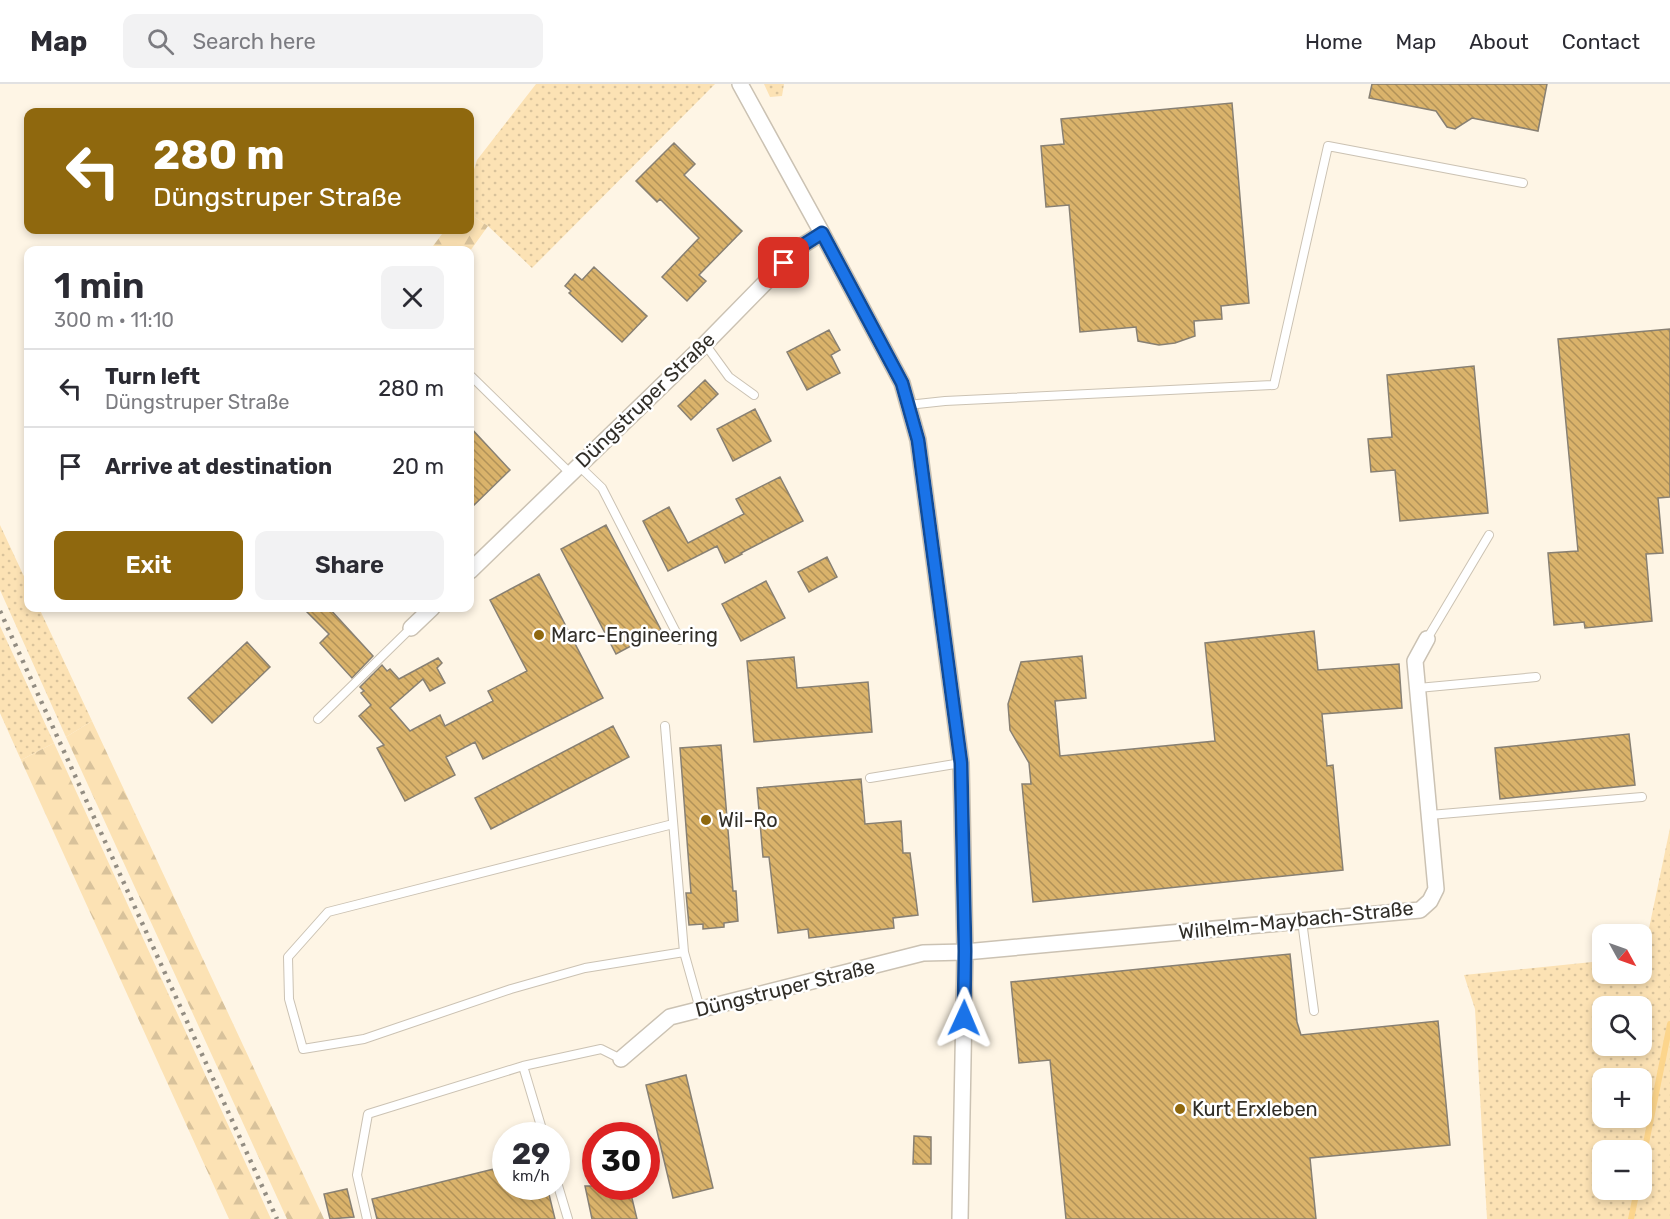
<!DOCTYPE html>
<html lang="en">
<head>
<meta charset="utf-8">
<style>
	:root { --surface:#fff; --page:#f2f2f3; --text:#2b2b33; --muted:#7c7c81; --line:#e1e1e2; --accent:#8f680e }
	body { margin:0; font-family:Rubik,sans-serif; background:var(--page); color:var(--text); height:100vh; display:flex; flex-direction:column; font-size:22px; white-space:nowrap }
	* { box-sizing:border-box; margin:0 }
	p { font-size:20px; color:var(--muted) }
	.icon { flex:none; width:33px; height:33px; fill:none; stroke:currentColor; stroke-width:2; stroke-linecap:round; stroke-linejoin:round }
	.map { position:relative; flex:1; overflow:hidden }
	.sheet { position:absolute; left:24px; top:162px; width:450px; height:366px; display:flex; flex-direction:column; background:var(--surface); border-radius:12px; box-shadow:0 3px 9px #0003 }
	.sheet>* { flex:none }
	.top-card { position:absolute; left:24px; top:24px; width:450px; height:126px; border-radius:12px; box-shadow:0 3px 9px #0003; background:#8f680e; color:#fff; overflow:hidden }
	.needle { width:39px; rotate:130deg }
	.tools { position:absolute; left:1592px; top:840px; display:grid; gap:12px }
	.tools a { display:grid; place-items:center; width:60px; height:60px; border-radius:12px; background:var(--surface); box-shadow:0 3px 9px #0003; font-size:30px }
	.speed { position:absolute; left:492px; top:1038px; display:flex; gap:12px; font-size:30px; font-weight:700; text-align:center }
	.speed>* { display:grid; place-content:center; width:78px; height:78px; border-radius:50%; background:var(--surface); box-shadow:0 3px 9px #0003; line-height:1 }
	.speed small { font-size:15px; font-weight:400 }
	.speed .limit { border:9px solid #d22; background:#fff; color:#111 }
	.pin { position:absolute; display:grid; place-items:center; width:51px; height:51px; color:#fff; margin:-26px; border-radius:12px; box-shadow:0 3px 9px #0006 }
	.me { position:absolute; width:66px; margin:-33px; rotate:1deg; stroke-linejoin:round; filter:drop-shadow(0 0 4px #0008) }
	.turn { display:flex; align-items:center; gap:21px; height:126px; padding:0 30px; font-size:27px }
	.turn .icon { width:78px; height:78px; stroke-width:2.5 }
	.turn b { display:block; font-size:42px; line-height:51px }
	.round { display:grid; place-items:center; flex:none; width:63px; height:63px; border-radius:12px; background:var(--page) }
	.summary { display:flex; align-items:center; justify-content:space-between; height:102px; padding:0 30px }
	h1 { font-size:36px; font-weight:600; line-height:45px }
	.primary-button { display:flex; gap:12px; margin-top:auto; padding:12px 30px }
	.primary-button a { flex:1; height:69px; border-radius:12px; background:var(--accent); color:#fff; font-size:24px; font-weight:600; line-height:69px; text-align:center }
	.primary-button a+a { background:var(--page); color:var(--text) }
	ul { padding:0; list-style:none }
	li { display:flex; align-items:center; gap:18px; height:78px; padding:0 30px; border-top:2px solid var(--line) }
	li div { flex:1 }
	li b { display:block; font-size:22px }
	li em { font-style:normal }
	header { display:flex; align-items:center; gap:36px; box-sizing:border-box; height:84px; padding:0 30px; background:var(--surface); border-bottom:2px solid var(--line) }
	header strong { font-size:28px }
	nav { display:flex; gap:33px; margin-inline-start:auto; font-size:21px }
	.search { width:420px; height:54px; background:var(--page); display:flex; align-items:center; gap:15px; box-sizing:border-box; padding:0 21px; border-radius:12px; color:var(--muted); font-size:22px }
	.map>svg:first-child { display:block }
	.grass { fill:url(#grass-dots); fill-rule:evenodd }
	.forest { fill:url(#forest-firs) }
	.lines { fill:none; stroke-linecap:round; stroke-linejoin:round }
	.stream { stroke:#fcd58c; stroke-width:6 }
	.building { fill:url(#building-back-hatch); stroke:#888073; stroke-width:1.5 }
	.service-casing { stroke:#cbc2b3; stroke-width:10 }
	.minor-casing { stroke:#cbc2b3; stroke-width:18 }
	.service { stroke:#fff; stroke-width:8 }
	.minor { stroke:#fff; stroke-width:15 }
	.rail { stroke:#938d82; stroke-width:4.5; stroke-dasharray:3 6; stroke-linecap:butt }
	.route-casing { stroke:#114b97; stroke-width:15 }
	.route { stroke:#1a73e8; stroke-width:10 }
	.poi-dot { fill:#8f680e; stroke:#fff; stroke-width:2 }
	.labels { text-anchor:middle; stroke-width:5; stroke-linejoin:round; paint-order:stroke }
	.street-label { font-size:20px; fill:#312e28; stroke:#fff }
	.poi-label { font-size:20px; fill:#312e28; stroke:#fff; text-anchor:start }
</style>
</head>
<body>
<header>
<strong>Map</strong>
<div class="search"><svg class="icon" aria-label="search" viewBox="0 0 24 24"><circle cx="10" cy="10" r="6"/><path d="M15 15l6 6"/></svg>Search here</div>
<nav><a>Home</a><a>Map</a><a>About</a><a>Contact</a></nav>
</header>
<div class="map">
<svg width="1670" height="1135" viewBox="0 0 1670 1135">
	<defs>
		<pattern id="grass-dots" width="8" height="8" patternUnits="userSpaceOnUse" patternTransform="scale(1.5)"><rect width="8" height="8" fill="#fce2b4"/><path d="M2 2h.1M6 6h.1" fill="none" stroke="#d8c29b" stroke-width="1.8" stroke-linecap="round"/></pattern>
		<pattern id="forest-firs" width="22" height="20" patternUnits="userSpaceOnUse" patternTransform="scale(1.5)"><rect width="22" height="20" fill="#fce2b4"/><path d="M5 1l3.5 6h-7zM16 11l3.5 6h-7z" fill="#d8c29b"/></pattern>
		<pattern id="building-back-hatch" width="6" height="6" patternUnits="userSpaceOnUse" patternTransform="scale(1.5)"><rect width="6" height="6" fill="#dab36b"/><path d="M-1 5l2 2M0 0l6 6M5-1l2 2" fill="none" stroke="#b19258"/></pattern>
	</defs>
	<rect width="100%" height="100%" fill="#fef5e5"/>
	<path class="grass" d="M 536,0 L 715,0 L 532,184 L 488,142 L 470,130 L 470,98 L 477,76 Z
		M 764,0 L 784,0 L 782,12 L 770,13 Z
		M 0,441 L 28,501 L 28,524 L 39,524 L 92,637 L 66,653 L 0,506 Z
		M 0,542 L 54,659 L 21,676 L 0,629 Z
		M 1670,744 L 1670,1135 L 1487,1135 L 1475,925 L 1464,891 L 1602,877 L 1602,890 L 1641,890 L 1641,873 L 1643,873 ZM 1641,922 L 1641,962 L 1602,962 L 1602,922 ZM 1641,994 L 1641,1034 L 1602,1034 L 1602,994 ZM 1602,1066 L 1641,1066 L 1641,1106 L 1602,1106 Z"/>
	<path class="forest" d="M 470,130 L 488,142 L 470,167 L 430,166 L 445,146 L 470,146 Z
		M 92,637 L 324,1135 L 287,1135 L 66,653 Z
		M 54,659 L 271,1135 L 229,1135 L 21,676 Z"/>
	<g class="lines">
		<path class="stream" d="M 1641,1084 L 1670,940
			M 1631,1135 L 1637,1106"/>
	</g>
	<path class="building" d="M 1372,0 L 1547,0 L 1538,47 L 1472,34 L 1455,45 L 1447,43 L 1436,27 L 1369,14 Z
		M 1232,19 L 1249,219 L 1221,222 L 1222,235 L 1194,237 L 1195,252 L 1175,259 L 1159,261 L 1138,257 L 1136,243 L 1080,248 L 1069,121 L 1046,123 L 1041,62 L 1064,60 L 1061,35 Z
		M 674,59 L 695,80 L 684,91 L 742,147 L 699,191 L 706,197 L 687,217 L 662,193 L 699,154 L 660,115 L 657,118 L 636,97 Z
		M 594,183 L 647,232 L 622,258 L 569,209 L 571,207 L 565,202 L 575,190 L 582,196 Z
		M 1670,245 L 1670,413 L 1658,414 L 1663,469 L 1646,470 L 1652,537 L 1585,544 L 1584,538 L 1554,541 L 1548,469 L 1578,467 L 1558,255 Z
		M 829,246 L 840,266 L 831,271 L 840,289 L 807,306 L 787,268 Z
		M 1474,282 L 1488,429 L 1400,437 L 1395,386 L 1371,388 L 1368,355 L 1392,353 L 1387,291 Z
		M 705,296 L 718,310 L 691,336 L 678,322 Z
		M 755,325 L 771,357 L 733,377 L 717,345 Z
		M 470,343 L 510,386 L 470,425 Z
		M 780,393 L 803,437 L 741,469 L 742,470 L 725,479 L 717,462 L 668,487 L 643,437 L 669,423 L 688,459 L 744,430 L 736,415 Z
		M 606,441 L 661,546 L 616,570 L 561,465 Z
		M 827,473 L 837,493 L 809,508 L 798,488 Z
		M 539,490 L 603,614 L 483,675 L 475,658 L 446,673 L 455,691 L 405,717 L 377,664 L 384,661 L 359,632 L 371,621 L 361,609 L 364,607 L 360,603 L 382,581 L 387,587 L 390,585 L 399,595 L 438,574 L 442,579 L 437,584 L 445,599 L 430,607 L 423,595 L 390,624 L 410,647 L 440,631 L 445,642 L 493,617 L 488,607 L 527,587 L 490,516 Z
		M 766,497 L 785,534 L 741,557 L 722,520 Z
		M 303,524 L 329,524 L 373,572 L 352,594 L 320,559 L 329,550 Z
		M 1314,547 L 1318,586 L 1399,580 L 1402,624 L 1322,630 L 1327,682 L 1333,681 L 1343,786 L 1033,818 L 1022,700 L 1031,700 L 1029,679 L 1010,646 L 1008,620 L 1021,578 L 1082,572 L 1086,614 L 1055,617 L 1060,672 L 1215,657 L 1205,559 Z
		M 247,558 L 270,583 L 212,639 L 188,614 Z
		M 794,573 L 797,604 L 868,598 L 872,648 L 754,658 L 747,577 Z
		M 613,642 L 629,673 L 491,745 L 475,714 Z
		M 1629,650 L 1635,701 L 1500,715 L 1495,664 Z
		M 721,661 L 733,807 L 736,807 L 738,837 L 724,839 L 724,843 L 703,845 L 703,840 L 689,841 L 686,809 L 691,809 L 680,664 Z
		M 861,695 L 865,740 L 901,737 L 903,769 L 910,769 L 918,831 L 893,834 L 894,844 L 809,854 L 808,845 L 778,849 L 769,773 L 763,773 L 757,704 Z
		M 1290,870 L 1297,938 L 1301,951 L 1438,937 L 1450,1061 L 1310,1074 L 1316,1135 L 1066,1135 L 1050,976 L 1019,979 L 1011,898 Z
		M 686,991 L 713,1104 L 673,1114 L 646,1001 Z
		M 914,1052 L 931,1053 L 931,1080 L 913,1080 Z
		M 506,1082 L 506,1102 L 547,1102 L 555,1135 L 377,1135 L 372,1115 Z
		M 585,1102 L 629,1102 L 637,1135 L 592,1135 Z
		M 347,1105 L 354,1133 L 330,1135 L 324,1110 Z"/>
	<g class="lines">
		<g class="service-casing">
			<path id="service" d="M 705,260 L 729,293 L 754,311
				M 471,292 L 570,389
				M 908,321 L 945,317 L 1274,301 L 1328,62 L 1523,99
				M 578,381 L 602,404 L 680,556
				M 1427,555 L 1489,451
				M 1418,604 L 1536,593
				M 318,635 L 411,544
				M 665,642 L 684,868 L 700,925
				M 870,694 L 961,679
				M 1430,731 L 1642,713
				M 673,740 L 328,828 L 288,873 L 289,915 L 303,965 L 364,955 L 511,905 L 585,884 L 684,868
				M 1302,837 L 1314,927
				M 523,982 L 544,1052
				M 556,1095 L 568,1135
				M 367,1135 L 357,1091 L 368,1030 L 523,982 L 601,965 L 621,975"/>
		</g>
		<g class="minor-casing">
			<path id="minor" d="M 740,0 L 822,149 L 902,299 L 918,356 L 961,679 L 965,868 L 960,1135
				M 470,487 L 705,260 L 800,163 L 822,149
				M 411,544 L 432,524
				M 621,975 L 670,933 L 923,869 L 965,868 L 1420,826 L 1430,817 L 1436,805 L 1415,577 L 1427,555"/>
		</g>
		<use href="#service" class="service"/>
		<use href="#minor" class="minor"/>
		<path class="rail" d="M 0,527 L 277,1135"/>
	</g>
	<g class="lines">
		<g class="route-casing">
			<path id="route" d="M 784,179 L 800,163 L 822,149 L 902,299 L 918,356 L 961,679 L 965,867 L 964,934"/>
		</g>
		<use href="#route" class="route"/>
	</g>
	<g class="poi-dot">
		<circle cx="539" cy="551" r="6"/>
		<circle cx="706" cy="736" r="6"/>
		<circle cx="1180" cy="1025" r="6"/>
	</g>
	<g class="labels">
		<g class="street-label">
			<text transform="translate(645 316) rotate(-44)" y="7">Düngstruper Straße</text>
			<text transform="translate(1296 836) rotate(-6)" y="7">Wilhelm-Maybach-Straße</text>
			<text transform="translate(785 904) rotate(-14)" y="7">Düngstruper Straße</text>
		</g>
		<g class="poi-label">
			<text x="551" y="558">Marc-Engineering</text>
			<text x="718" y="743">Wil-Ro</text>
			<text x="1192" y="1032">Kurt Erxleben</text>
		</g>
	</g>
</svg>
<div class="tools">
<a><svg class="needle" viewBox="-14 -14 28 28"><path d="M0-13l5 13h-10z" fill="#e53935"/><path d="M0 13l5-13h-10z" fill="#7c7c81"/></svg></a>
<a><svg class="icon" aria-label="search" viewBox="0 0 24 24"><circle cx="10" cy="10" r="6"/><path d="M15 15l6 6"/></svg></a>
<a>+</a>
<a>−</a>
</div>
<div class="speed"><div>29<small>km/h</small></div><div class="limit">30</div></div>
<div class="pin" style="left:784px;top:179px;background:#d93025"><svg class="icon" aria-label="arrive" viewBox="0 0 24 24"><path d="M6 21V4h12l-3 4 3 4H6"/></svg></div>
<svg class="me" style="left:964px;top:934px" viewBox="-20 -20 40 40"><path d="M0-17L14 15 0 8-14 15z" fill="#1a73e8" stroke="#fff" stroke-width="4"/></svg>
<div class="top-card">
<div class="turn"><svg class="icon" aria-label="left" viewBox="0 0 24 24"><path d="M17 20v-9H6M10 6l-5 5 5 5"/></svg><div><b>280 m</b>Düngstruper Straße</div></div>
</div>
<section class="sheet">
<div class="summary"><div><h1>1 min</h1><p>300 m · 11:10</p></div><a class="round"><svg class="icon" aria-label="close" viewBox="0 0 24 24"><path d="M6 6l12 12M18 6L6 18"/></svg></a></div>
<ul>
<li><svg class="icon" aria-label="left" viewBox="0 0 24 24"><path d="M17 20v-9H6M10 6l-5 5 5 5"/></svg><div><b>Turn left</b><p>Düngstruper Straße</p></div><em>280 m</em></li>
<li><svg class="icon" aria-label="arrive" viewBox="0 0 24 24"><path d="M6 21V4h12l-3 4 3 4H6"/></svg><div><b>Arrive at destination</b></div><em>20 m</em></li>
</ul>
<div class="primary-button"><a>Exit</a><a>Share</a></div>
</section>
</div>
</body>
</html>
